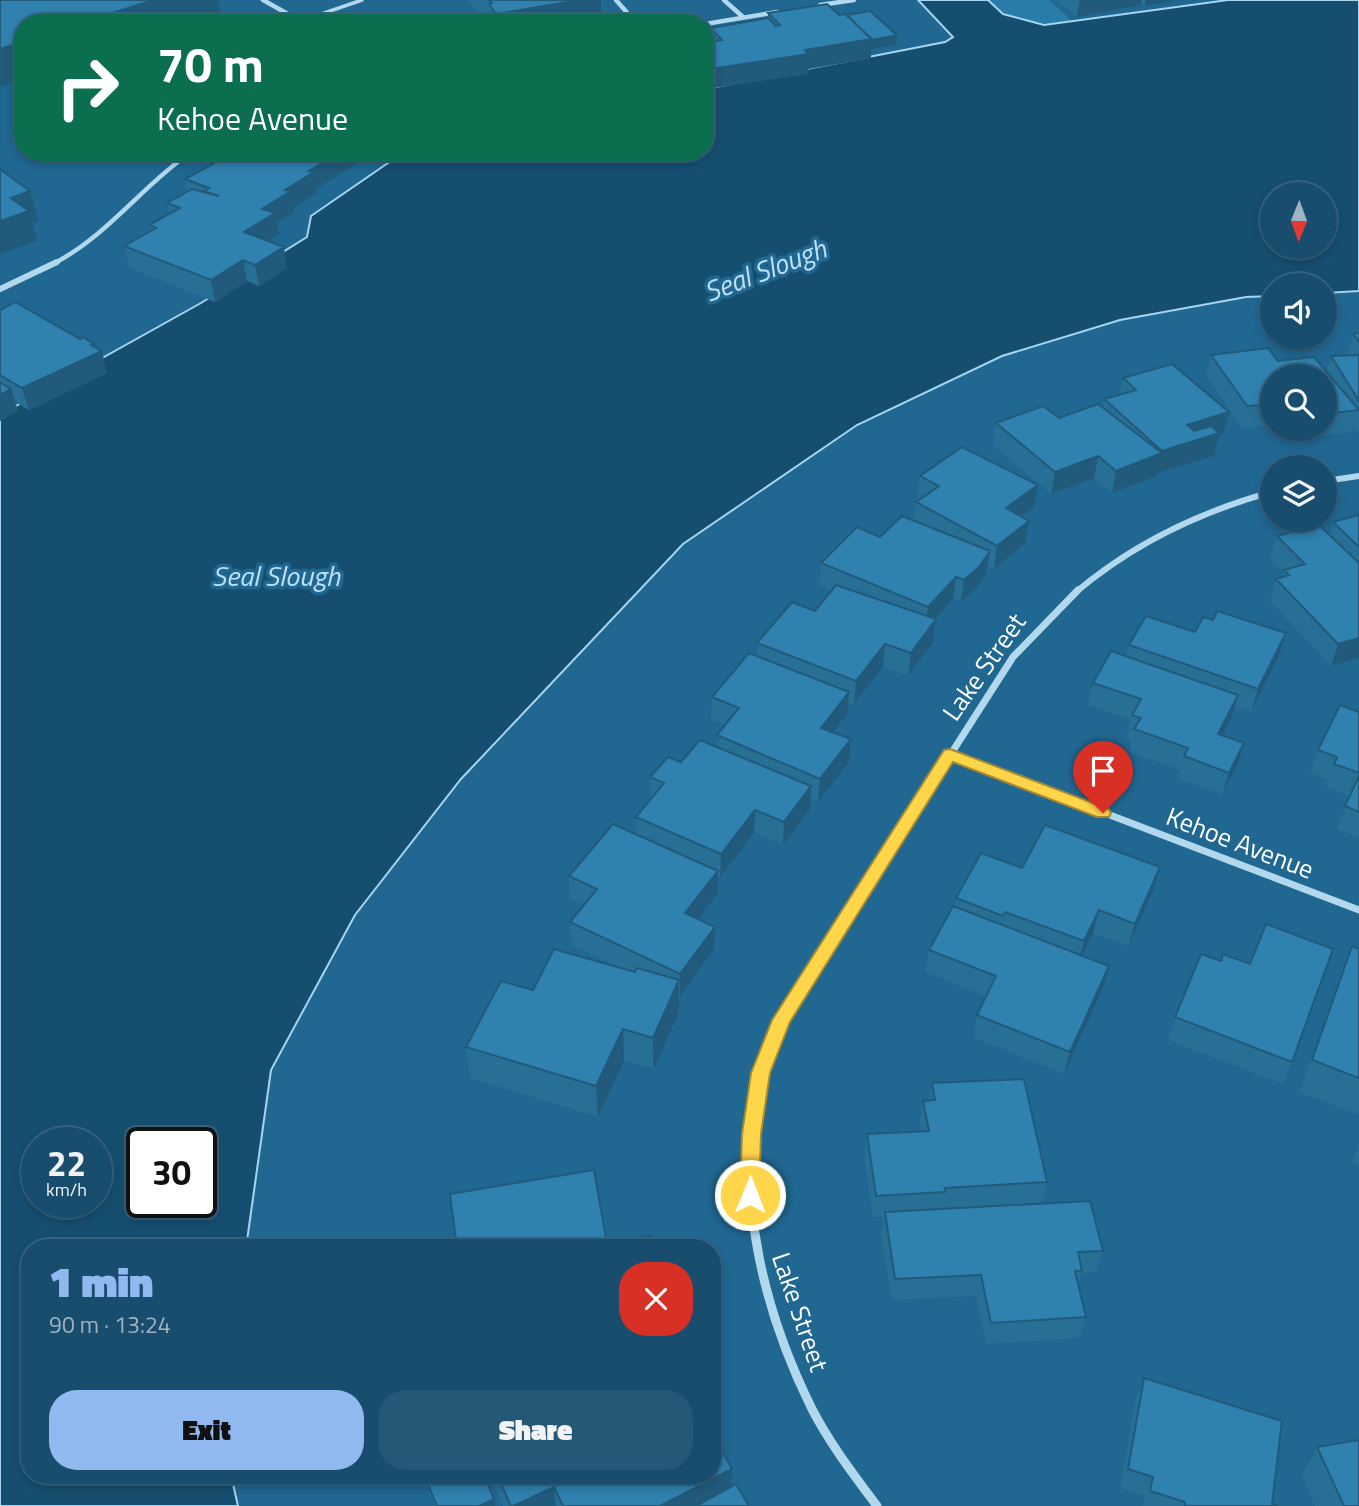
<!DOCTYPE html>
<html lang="en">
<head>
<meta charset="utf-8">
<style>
	:root { --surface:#184d6e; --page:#255776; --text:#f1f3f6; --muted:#9fb4c2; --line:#366481; --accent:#90b9f0 }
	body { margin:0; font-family:"Titillium Web",sans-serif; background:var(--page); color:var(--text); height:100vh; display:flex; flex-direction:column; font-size:26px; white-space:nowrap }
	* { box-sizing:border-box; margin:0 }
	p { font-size:23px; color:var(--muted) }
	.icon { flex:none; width:38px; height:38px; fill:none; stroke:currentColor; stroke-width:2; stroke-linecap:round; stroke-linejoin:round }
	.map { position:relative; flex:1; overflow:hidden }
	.sheet { position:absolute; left:21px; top:1239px; width:700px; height:245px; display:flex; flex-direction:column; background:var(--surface); border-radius:28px; box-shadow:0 4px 10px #0003,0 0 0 2px var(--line) }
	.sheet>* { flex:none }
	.guide { position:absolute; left:14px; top:14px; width:700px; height:147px; border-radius:28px; box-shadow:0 4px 10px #0003,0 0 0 2px var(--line); background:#0b6e4f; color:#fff; overflow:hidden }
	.needle { width:46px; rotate:181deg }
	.tools { position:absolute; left:1260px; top:182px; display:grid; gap:14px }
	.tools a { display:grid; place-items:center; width:77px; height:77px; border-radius:50%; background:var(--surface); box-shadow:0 4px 10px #0003,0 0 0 2px var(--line); font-size:35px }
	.speed { position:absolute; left:21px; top:1127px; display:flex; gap:14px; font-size:35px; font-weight:700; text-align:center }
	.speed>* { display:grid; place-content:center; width:91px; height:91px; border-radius:50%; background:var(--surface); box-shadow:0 4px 10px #0003,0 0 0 2px var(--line); line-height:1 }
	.speed small { font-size:18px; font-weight:400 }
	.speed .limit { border:4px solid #111; border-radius:10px; background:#fff; color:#111 }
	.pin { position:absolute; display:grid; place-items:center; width:60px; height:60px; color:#fff; margin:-72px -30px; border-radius:50% 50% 50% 0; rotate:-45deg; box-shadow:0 0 7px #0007 }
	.pin .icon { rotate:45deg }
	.me { position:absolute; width:77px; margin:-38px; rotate:1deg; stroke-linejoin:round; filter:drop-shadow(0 0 5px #0008) }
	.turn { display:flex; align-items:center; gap:24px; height:147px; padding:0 28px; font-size:32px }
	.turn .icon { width:91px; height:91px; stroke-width:2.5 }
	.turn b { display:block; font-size:49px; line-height:60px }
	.round { display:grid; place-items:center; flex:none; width:74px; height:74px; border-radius:28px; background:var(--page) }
	.overview { display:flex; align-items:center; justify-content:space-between; height:119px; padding:0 28px }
	h1 { font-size:42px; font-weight:800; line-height:52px; color:var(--accent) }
	.button { display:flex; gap:14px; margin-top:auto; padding:14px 28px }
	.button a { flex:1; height:80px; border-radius:28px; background:var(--accent); color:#111; font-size:28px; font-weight:800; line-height:80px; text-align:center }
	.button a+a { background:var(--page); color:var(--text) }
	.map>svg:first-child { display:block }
	.green { fill:#297caa }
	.water { fill:#164e70; stroke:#a5d5ef; stroke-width:2; fill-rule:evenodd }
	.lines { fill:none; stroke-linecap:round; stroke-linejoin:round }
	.lane { stroke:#b1d8ed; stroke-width:3.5 }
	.street-far3 { stroke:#b1d8ed; stroke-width:4.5 }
	.street-far2 { stroke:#b1d8ed; stroke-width:6 }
	.street-far1 { stroke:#b1d8ed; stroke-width:7 }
	.street { stroke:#b1d8ed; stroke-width:9 }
	.wall { fill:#286f96 }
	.shaded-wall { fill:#215a7a }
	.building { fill:#2f81af; stroke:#215a7a; stroke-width:2 }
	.route { fill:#ffd54a; stroke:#a68a30; stroke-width:2 }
	.labels { text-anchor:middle; stroke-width:7; stroke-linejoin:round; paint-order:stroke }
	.street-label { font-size:26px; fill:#fff; stroke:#206792 }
	.water-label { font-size:28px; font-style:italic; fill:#bde1f4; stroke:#206792 }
</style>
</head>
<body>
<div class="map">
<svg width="1359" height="1506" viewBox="0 0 1359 1506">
	<rect width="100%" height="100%" fill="#206792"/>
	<path class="green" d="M 988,0 L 1049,0 L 1074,23 C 1041,25 1012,24 988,0 Z"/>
	<path class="water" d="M 918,0 L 988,0 L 1003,14 L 1044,25 L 1228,0 L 1359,0 L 1359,291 L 1325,293 L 1325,285 L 1272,285 L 1272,296 L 1246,297 L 1120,320 L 1002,356 L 857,425 L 683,544 L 461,779 L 355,915 L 271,1070 L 246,1248 L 30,1248 L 30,1475 L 231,1475 L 238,1506 L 0,1506 L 0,415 L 201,303 L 307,237 L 311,216 L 404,152 L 705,152 L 705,89 L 945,42 L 953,37 ZM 1272,194 L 1325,194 L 1325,247 L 1272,247 ZM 37,1143 L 96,1143 L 96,1202 L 37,1202 ZM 142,1143 L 201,1143 L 201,1202 L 142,1202 Z"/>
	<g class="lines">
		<path class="lane" d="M 301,21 L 362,0"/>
		<path class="street-far3" d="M 263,0 L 304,23
			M 616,0 L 636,23
			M 724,0 L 743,17
			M 820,5 L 854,0
			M 705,24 L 777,12
			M 53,264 C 107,236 142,186 191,152"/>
		<path class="street-far2" d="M 0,289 L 57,262
			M 1325,481 L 1359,476
			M 1076,592 C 1134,543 1199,512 1272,492"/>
		<path class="street-far1" d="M 950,754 L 1359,910
			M 794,999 L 1013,657 L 1078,590"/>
		<path class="street" d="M 795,998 C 717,1121 751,1286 812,1409 C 830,1444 854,1475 877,1506"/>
	</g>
	<path class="wall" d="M 468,0 L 601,0 L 602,23 L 487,23 Z
		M 1056,0 L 1177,0 L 1145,6 L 1141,3 L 1141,5 L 1077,17 Z
		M 768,13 L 839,15 L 896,45 L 871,49 L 871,58 L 808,69 L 807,74 L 705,89 L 705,37 L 707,38 L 711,38 L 711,28 L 768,18 Z
		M 225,152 L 387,152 L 374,161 L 366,158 L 316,189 L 317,193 L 294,207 L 294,212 L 277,223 L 279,234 L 268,241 L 287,268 L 259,286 L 247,281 L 215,302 L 129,267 L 124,246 L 151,231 L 149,225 L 169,214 L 167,203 L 187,191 L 185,179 L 208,167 L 207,162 Z
		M 0,310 L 94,344 L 107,373 L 29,410 L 15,402 L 18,411 L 0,421 Z
		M 1359,333 L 1359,431 L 1357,431 L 1354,426 L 1352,432 L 1303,438 L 1297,429 L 1325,429 L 1325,376 L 1272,376 L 1272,425 L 1242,428 L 1206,376 L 1211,355 L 1278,361 L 1326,372 L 1331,356 L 1347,355 L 1353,334 Z
		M 1123,378 L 1223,434 L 1219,436 L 1214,456 L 1157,473 L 1157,476 L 1112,493 L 1094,478 L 1051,494 L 993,445 L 996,423 L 1059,418 L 1103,408 L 1104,399 L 1119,395 Z
		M 920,476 L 1034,507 L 1021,516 L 1029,521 L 1025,543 L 994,569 L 987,565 L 986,573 L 976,589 L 961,602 L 953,599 L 935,619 L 936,619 L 933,642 L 908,676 L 883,667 L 854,704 L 848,701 L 847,714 L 833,732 L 849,762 L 818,802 L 810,799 L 810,809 L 783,845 L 754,833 L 720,877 L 718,876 L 718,893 L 698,919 L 714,949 L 680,996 L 679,996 L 679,1012 L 654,1069 L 624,1061 L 598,1117 L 470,1078 L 466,1047 L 620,968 L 572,945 L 570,922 L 584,905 L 570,899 L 569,876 L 636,834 L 636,817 L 651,799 L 650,777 L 681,762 L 717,747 L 717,735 L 725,725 L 711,720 L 712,697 L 757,656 L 757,643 L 815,611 L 832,591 L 819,585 L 821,563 L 880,537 L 914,521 L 916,502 L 920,500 L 917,498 Z
		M 1359,515 L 1359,658 L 1331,666 L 1270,601 L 1276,579 L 1282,577 L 1284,572 L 1270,559 L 1277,536 L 1329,535 L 1333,522 Z
		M 1213,620 L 1286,633 L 1279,656 L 1251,712 L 1235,706 L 1232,717 L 1223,735 L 1237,766 L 1222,795 L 1178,779 L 1180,770 L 1129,752 L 1131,740 L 1126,738 L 1131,720 L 1088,705 L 1093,683 L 1126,656 L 1129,645 L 1195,632 Z
		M 1359,712 L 1359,838 L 1337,829 L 1350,796 L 1326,787 L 1328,780 L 1310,773 L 1318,750 Z
		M 1022,868 L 1154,889 L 1128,946 L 1093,933 L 1082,956 L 1103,988 L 1064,1074 L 973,1037 L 977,1015 L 986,997 L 925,972 L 929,950 L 954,907 L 956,898 Z
		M 1352,946 L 1359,949 L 1359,1115 L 1299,1092 L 1339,979 Z
		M 1175,1017 L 1292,1062 L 1283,1084 L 1168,1040 Z
		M 932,1083 L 1047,1182 L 1042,1203 L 942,1209 L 1103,1251 L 1096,1272 L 1082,1273 L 1078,1284 L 1086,1317 L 1079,1338 L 986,1344 L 976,1296 L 892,1300 L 881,1234 L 884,1217 L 873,1217 L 864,1156 L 867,1134 L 921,1131 L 920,1123 L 923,1101 L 929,1101 Z
		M 1359,1143 L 1359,1164 L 1353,1162 Z
		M 1144,1378 L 1272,1504 L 1278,1506 L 1143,1506 L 1145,1496 L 1120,1488 L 1136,1398 Z
		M 1317,1447 L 1359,1506 L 1315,1506 L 1302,1475 Z
		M 732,1469 L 732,1487 L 749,1506 L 503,1506 L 489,1475 L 712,1475 Z
		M 422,1475 L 484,1475 L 495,1506 L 435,1506 Z"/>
	<path class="shaded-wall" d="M 154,0 L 218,0 L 221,16 L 199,23 L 80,23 Z
		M 580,0 L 601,0 L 602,23 L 497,23 L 496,14 Z
		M 1080,0 L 1142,0 L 1141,5 L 1077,17 Z
		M 1146,0 L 1177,0 L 1145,6 Z
		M 897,35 L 896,45 L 871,49 L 871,58 L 808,69 L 807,74 L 705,89 L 705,70 L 805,50 Z
		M 23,42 L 23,80 L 0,87 L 0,49 Z
		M 340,152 L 366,152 L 366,158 L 316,189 L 317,193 L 294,207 L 294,212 L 277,223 L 279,234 L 248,253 L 244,232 L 262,209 L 309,171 Z
		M 373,152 L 387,152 L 374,161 Z
		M 30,191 L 38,221 L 32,223 L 37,241 L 0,254 L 0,221 L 11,198 Z
		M 284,247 L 287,268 L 259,286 L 255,265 Z
		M 243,260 L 247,281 L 215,302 L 211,280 Z
		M 94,344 L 97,353 L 102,351 L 107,373 L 29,410 L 22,388 Z
		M 11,389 L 18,411 L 0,421 L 0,395 Z
		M 1229,412 L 1223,434 L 1219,436 L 1214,456 L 1157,473 L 1162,451 L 1187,425 Z
		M 1162,453 L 1157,476 L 1112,493 L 1116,471 Z
		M 1098,456 L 1094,478 L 1051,494 L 1055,472 Z
		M 1038,485 L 1034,507 L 1002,530 L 1006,508 Z
		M 1029,521 L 1025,543 L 994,569 L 997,546 Z
		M 990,551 L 986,573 L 976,589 L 961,602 L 964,580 Z
		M 956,577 L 953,599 L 925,630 L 928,607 Z
		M 936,619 L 933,642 L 908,676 L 911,653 Z
		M 1286,633 L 1279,656 L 1251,712 L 1258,689 Z
		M 1359,638 L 1359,658 L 1331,666 L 1338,644 Z
		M 885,644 L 883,667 L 854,704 L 856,681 Z
		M 849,692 L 847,714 L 819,750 L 821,728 Z
		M 1238,695 L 1232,717 L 1212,756 L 1218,734 Z
		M 851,739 L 849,762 L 818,802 L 820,779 Z
		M 1244,743 L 1237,766 L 1222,795 L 1229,773 Z
		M 811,786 L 810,809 L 783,845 L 784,822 Z
		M 755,810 L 754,833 L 720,877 L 721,854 Z
		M 1160,867 L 1154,889 L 1128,946 L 1135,924 Z
		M 718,871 L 718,893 L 685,936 L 685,913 Z
		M 1099,910 L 1093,933 L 1078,964 L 1084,941 Z
		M 715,927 L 714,949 L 680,996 L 680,974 Z
		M 1109,966 L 1103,988 L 1064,1074 L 1070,1052 Z
		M 679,980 L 679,1012 L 654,1069 L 653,1038 Z
		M 623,1029 L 624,1061 L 598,1117 L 596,1086 Z
		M 732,1469 L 731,1497 L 713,1506 L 660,1506 Z
		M 554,1487 L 556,1506 L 513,1506 Z
		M 494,1499 L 495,1506 L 479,1506 Z"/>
	<path class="building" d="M 0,0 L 154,0 L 80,23 L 23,23 L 23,42 L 0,49 Z
		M 489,0 L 580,0 L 496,14 L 489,4 L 492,3 Z
		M 827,4 L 839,15 L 845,14 L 872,39 L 805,50 L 808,54 L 705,70 L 705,37 L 707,38 L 713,38 L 716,41 L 722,40 L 711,28 L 768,18 L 776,26 L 780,25 L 768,13 Z
		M 870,11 L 897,35 L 872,40 L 847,15 Z
		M 225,152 L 254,152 L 258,153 L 259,152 L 340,152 L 309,171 L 314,172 L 285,190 L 291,191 L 262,209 L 275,213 L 244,232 L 284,247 L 255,265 L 243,260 L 211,280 L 124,246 L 156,228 L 149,225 L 180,208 L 167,203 L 192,189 L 219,196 L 204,191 L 209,188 L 185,179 L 213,164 L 207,162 Z
		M 0,169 L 30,191 L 11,198 L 29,211 L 0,221 Z
		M 15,302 L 80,339 L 83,337 L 94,344 L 91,345 L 102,351 L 22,388 L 0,375 L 0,310 Z
		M 1359,333 L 1359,342 L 1353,334 Z
		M 1268,348 L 1278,361 L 1314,357 L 1359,410 L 1325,414 L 1325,376 L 1272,376 L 1272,404 L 1247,406 L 1211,355 Z
		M 1359,355 L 1359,401 L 1331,356 Z
		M 1172,364 L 1229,412 L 1187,425 L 1194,431 L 1211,426 L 1219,433 L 1162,451 L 1104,399 L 1136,390 L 1123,378 Z
		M 0,382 L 11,389 L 0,395 Z
		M 1098,404 L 1162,453 L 1116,471 L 1098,456 L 1055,472 L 996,423 L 1043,406 L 1059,418 Z
		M 962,447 L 1038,485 L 1006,508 L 1029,521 L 997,546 L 916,502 L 939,486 L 920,476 Z
		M 1359,515 L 1359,547 L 1333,522 Z
		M 902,516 L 990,551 L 979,567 L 964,580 L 956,577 L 928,607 L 821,563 L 857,527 L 880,537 Z
		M 1319,525 L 1359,563 L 1359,638 L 1338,644 L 1276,579 L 1289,575 L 1284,570 L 1305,564 L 1277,536 Z
		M 836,585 L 936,619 L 911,653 L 885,644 L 856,681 L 757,643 L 792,602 L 815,611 Z
		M 1217,611 L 1286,633 L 1258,689 L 1129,645 L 1146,616 L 1195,632 L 1203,617 L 1213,620 Z
		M 1111,651 L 1238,695 L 1218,734 L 1244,743 L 1229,773 L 1184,756 L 1188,748 L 1134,729 L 1141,718 L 1132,715 L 1141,699 L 1093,683 Z
		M 749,653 L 849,692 L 821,728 L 851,739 L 820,779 L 717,735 L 739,708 L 712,697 Z
		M 1340,705 L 1359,712 L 1359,773 L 1334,764 L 1337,757 L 1318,750 Z
		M 700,740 L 811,786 L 784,822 L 755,810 L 721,854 L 636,817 L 664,783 L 650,777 L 668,757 L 681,762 Z
		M 1359,776 L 1359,812 L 1345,806 Z
		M 613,824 L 718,871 L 685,913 L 715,927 L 680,974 L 570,922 L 597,889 L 569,876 Z
		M 1045,825 L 1160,867 L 1135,924 L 1099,910 L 1084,941 L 1005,912 L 1003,916 L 956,898 L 981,853 L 1022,868 Z
		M 953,906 L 1109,966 L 1070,1052 L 977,1015 L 996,976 L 929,950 Z
		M 1266,924 L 1333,949 L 1292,1062 L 1175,1017 L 1201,954 L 1221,961 L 1223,954 L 1250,964 Z
		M 1352,946 L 1359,949 L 1359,1078 L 1312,1060 Z
		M 554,949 L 635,972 L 637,968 L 679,980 L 653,1038 L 623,1029 L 596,1086 L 466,1047 L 501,981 L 533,990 Z
		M 1024,1079 L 1047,1182 L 945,1188 L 945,1192 L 876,1196 L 867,1134 L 929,1131 L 923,1101 L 935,1100 L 932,1083 Z
		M 594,1170 L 607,1244 L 651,1236 L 653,1248 L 457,1248 L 450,1194 Z
		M 1090,1201 L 1103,1251 L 1078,1252 L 1082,1271 L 1075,1271 L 1086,1317 L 991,1323 L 981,1275 L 895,1279 L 885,1212 Z
		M 1144,1378 L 1282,1421 L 1272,1504 L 1278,1506 L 1185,1506 L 1185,1502 L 1150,1491 L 1153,1477 L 1128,1469 Z
		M 712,1433 L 732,1469 L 660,1506 L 563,1506 L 554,1487 L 513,1506 L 511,1506 L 497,1475 L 712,1475 Z
		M 1359,1440 L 1359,1506 L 1344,1506 L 1317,1447 Z
		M 424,1475 L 484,1475 L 494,1499 L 479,1506 L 437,1506 Z
		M 736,1484 L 749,1506 L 696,1506 Z"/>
	<path class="route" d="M 950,749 L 1109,809 L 1111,813 L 1109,817 L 1097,817 L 953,762 L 790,1022 L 770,1073 L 761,1134 L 759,1195 L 757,1201 L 750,1204 L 743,1201 L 740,1195 L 742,1134 L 751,1073 L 772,1020 L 944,750 Z"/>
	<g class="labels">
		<g class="street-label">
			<text transform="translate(984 667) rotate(-55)" y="9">Lake Street</text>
			<text transform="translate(1240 843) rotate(21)" y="9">Kehoe Avenue</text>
			<text transform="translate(800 1312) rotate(71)" y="9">Lake Street</text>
		</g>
		<g class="water-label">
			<text transform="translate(765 270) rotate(-21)" y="10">Seal Slough</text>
			<text x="276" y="586">Seal Slough</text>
		</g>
	</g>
</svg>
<div class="tools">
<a><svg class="needle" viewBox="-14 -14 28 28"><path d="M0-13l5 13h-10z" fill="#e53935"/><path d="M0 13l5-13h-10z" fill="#9fb4c2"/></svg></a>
<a><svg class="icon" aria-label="sound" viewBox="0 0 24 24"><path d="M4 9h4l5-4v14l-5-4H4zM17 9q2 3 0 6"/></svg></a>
<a><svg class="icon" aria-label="search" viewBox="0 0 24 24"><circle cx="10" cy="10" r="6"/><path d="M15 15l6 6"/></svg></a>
<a><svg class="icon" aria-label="layers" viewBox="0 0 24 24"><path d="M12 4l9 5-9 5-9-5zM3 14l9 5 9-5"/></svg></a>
</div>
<div class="speed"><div>22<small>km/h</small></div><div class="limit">30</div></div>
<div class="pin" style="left:1103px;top:813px;background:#d93025"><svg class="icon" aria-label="arrive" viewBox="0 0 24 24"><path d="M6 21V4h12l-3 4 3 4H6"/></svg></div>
<svg class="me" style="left:750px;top:1195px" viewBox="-20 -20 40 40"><circle r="17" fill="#ffd54a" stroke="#fff" stroke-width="3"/><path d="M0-11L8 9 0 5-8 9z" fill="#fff"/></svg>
<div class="guide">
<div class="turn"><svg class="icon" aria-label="right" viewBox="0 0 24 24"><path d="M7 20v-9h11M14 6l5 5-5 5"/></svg><div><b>70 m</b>Kehoe Avenue</div></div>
</div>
<section class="sheet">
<div class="overview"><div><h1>1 min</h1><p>90 m · 13:24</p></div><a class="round" style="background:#d93025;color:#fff"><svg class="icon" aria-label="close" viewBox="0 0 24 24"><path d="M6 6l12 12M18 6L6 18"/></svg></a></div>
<div class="button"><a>Exit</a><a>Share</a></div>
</section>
</div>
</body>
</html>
